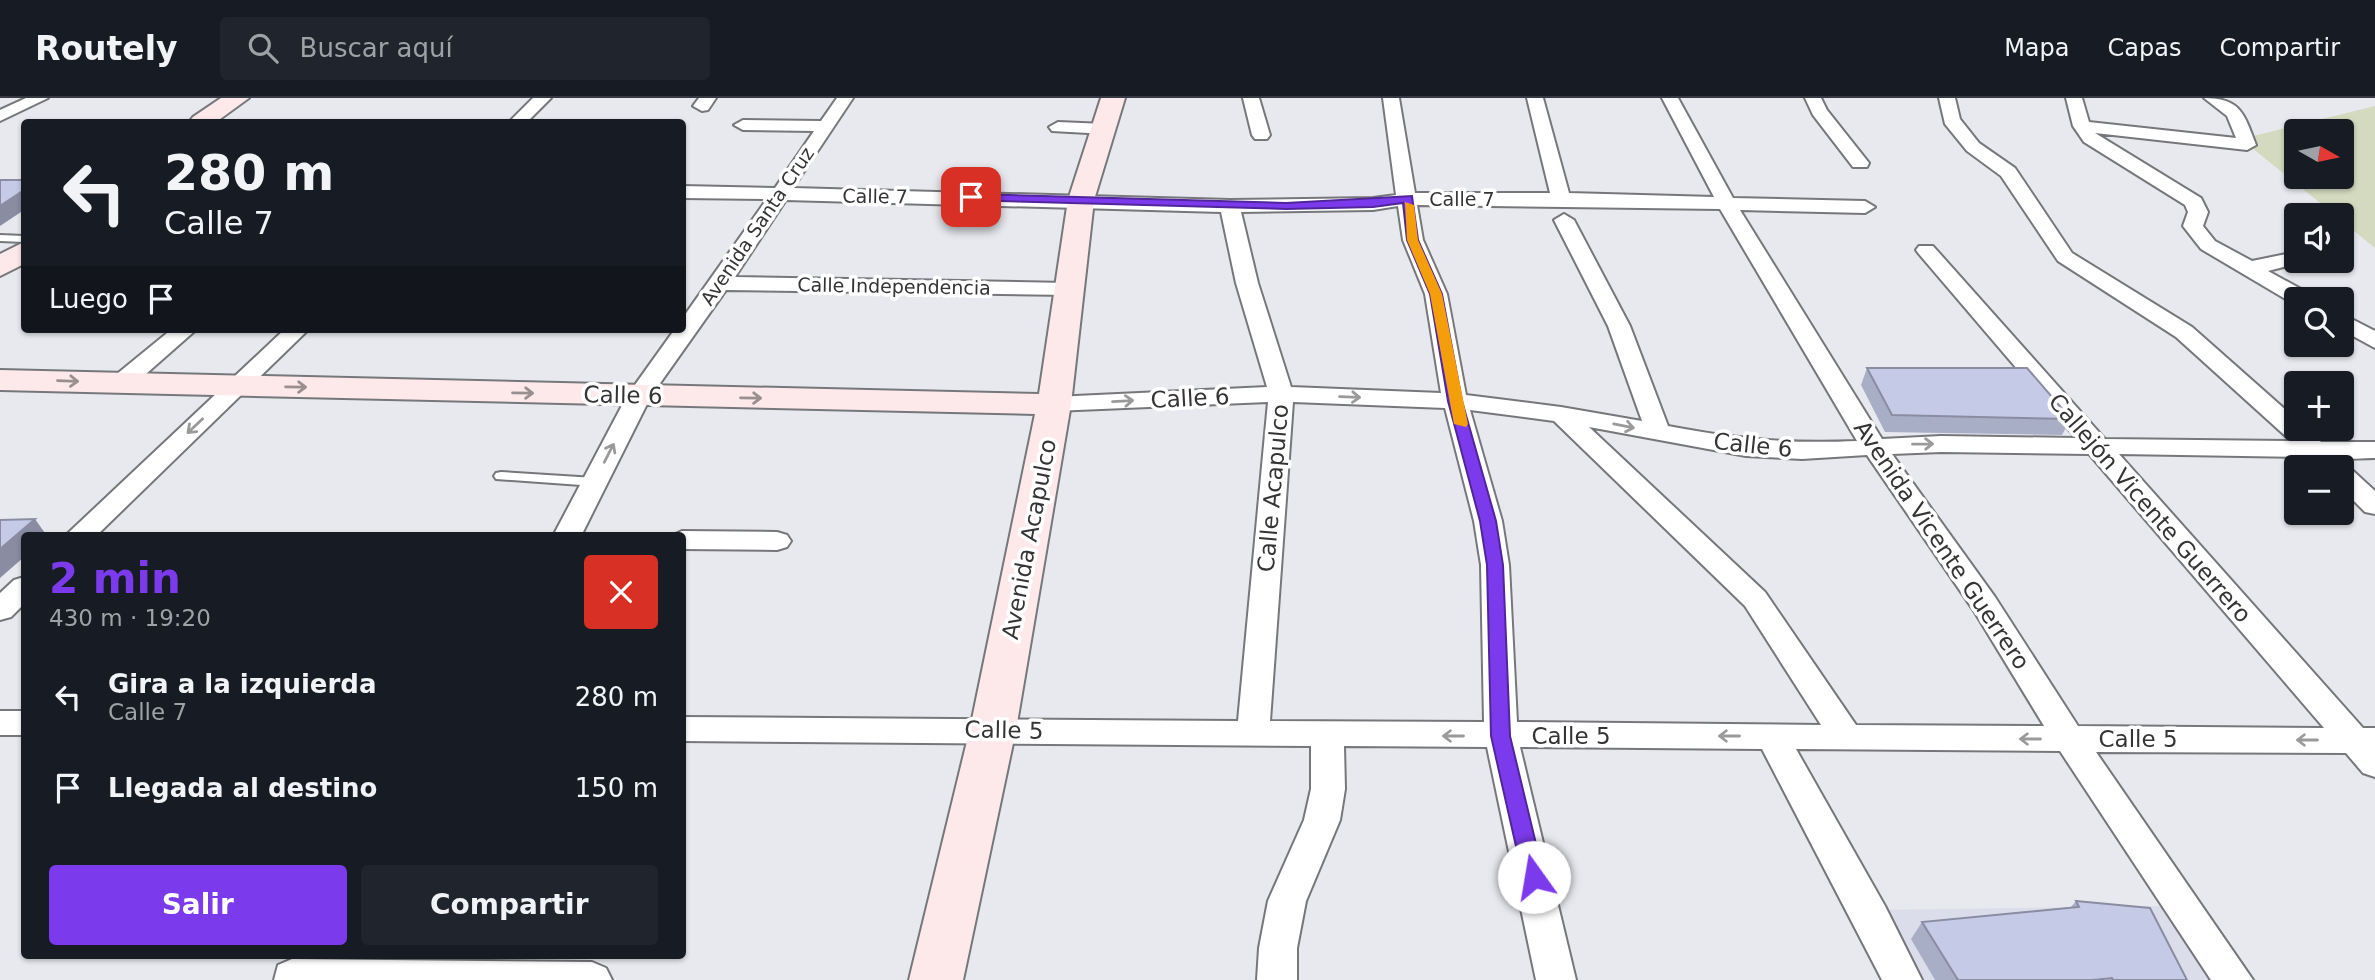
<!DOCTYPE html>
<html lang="es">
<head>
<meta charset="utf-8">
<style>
	:root { --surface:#171b24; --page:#20242c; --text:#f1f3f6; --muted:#9ea1a6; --line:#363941; --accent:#7c3aed }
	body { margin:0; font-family:"DejaVu Sans",sans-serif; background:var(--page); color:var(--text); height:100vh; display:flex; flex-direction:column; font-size:26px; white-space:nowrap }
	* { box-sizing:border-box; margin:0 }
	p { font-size:23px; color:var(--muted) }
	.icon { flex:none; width:38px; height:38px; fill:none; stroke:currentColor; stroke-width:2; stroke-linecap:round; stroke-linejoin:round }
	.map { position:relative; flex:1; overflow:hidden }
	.panel { position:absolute; left:21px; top:434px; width:665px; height:427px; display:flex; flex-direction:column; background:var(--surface); border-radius:7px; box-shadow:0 2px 5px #0004 }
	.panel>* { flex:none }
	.banner { position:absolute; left:21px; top:21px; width:665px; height:214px; border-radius:7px; box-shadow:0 2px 5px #0004; background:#171b24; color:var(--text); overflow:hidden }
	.needle { width:46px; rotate:99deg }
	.fabs { position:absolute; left:2284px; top:21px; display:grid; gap:14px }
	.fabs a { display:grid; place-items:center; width:70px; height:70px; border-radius:7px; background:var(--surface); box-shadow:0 2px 5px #0004; font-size:35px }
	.pin { position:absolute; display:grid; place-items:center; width:60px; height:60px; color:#fff; margin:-30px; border-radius:14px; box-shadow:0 4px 10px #0006 }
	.me { position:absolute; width:77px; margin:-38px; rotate:347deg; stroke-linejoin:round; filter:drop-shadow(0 0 5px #0008) }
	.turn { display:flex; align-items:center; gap:24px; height:147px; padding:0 28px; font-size:32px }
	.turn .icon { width:91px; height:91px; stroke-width:2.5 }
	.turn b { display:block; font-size:49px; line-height:60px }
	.then { display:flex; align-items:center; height:66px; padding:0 28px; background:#0003; gap:14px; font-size:26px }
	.round { display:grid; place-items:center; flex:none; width:74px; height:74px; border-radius:7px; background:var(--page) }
	.overview { display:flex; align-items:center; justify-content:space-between; height:119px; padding:0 28px }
	h1 { font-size:42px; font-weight:700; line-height:52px; color:var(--accent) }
	.action { display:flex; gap:14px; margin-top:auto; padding:14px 28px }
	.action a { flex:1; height:80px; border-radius:7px; background:var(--accent); color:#fff; font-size:28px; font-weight:700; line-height:80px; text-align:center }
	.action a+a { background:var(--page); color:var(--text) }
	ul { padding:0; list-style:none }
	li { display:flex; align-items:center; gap:21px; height:91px; padding:0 28px }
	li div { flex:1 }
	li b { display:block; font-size:26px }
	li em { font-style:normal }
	header { display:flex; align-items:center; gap:42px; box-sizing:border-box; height:98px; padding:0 35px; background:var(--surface); border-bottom:2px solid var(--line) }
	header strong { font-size:33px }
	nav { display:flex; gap:38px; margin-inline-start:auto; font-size:24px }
	.search { width:490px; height:63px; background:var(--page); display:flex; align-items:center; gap:18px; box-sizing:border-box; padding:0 24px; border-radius:7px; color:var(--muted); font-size:26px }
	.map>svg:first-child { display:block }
	.built { fill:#dbddea }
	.green { fill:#d3dabf; fill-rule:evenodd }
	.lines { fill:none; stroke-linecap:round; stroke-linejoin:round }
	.lane-casing { stroke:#76777b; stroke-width:4 }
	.street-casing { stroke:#76777b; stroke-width:4 }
	.secondary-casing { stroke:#76777b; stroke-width:4 }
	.lane { fill:#fff; fill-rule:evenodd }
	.street { fill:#fff; fill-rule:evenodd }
	.secondary { fill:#fee9ea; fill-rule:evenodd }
	.wall { fill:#a9aec7 }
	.shaded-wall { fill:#8a8da2 }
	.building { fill:#c5cae7; stroke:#8a8da2; stroke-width:2 }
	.oneway { stroke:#998e90 }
	.oneway2 { stroke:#9a9a9a }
	.route { fill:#7c3aed; stroke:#51269a; stroke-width:2 }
	.slow { fill:#f59e0b }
	.labels { text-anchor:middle; stroke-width:7; stroke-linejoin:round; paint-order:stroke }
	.far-street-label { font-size:19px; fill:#343436; stroke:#fff }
	.street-label { font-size:23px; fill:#343436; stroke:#fff }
</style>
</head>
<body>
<header>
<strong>Routely</strong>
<div class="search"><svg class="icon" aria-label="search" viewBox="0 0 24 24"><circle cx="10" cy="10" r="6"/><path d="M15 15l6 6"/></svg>Buscar aquí</div>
<nav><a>Mapa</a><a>Capas</a><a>Compartir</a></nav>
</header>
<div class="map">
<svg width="2375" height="882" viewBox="0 0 2375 882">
	<rect width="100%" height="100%" fill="#e8e9ee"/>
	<path class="built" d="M 2162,808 L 2213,882 L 1909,882 L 1875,812 Z"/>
	<path class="green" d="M 2375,8 L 2375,150 L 2342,123 L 2342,117 L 2335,117 L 2241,41 ZM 2296,33 L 2342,33 L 2342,79 L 2296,79 Z"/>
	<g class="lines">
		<g class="lane-casing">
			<path id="lane" d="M 0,137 L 24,138 L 24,144 L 0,143 Z
				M 501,374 L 595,380 L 602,384 L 595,388 L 496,381 L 494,378 L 496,375 Z"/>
		</g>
		<g class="street-casing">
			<path id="street" d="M 26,0 L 48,0 L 0,23 L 0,12 Z
				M 533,0 L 551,0 L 527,24 L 509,24 Z
				M 699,0 L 716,0 L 708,12 L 702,13 L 693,8 Z
				M 837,0 L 853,0 L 793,90 L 1230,102 L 1373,100 L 1396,97 L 1383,0 L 1399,0 L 1415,95 L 1550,95 L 1527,0 L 1543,0 L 1569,95 L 1714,99 L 1662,0 L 1678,0 L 1733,100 L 1865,103 L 1875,109 L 1865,115 L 1740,112 L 1882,341 L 1941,338 L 2076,340 L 1919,156 L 1916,152 L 1919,148 L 1933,148 L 2105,341 L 2291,343 L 2176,239 L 2058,163 L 2001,78 L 1967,53 L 1945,26 L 1939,0 L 1955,0 L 1960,21 L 1979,45 L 2015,70 L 2072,155 L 2192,229 L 2296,321 L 2296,331 L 2307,331 L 2321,344 L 2375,344 L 2375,360 C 2360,360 2318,364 2308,359 L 2119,356 L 2363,630 L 2375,630 L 2375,679 L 2363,675 L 2346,655 L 2096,654 L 2253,882 L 2211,882 L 2060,653 L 1796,651 L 1885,808 L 1922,882 L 1882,882 L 1762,651 L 1520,649 L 1576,882 L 1536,882 L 1487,649 L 1344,648 L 1345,691 L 1340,722 L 1306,803 L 1297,850 L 1297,882 L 1257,882 L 1259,850 L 1268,803 L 1304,722 L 1311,691 L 1311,648 L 682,643 L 682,619 L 1238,623 L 1268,304 L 1054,313 L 1045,311 L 1042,306 L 1045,301 L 1054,299 L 1267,289 L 1236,185 L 1221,114 L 786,102 L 735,179 L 1068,185 L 1079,191 L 1068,197 L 726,192 L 651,298 L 581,438 L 553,438 L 627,298 L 675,231 L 682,231 L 682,221 L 767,101 L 682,100 L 682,88 L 775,90 L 814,33 L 743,32 L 734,27 L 743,22 L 821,23 ZM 1417,107 L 1720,111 L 1857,343 C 1787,346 1737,341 1668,328 L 1630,228 L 1574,122 L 1564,116 L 1554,122 L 1608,228 L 1642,323 L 1561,309 L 1466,297 L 1447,196 L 1423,142 ZM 1398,108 L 1403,142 L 1425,196 L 1441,295 L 1291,289 L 1258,185 L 1241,114 L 1373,112 ZM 1293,304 L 1445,310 L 1474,423 L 1481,467 L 1484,624 L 1270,623 ZM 1470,312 L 1554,323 L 1745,508 L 1821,627 L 1517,624 L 1509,467 L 1502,423 ZM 1589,329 L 1746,358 L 1802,361 L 1867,357 L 1974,513 L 2044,628 L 1856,627 L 1765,494 ZM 1941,354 L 2089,356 L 2324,630 L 2078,628 L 1995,499 L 1892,356 Z
				M 1243,0 L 1259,0 L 1270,37 L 1267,41 L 1255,41 L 1252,37 Z
				M 1805,0 L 1821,0 L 1827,12 L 1869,65 L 1867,69 L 1853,69 L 1813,17 Z
				M 2066,0 L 2082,0 L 2089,24 L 2236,40 L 2227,18 L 2204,0 C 2241,0 2244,16 2256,47 L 2247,52 L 2095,35 L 2201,100 L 2208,114 L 2203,128 L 2215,143 L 2252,163 L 2296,154 L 2296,163 L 2303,164 L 2268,173 L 2310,196 L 2313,201 L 2296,201 L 2294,206 L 2201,151 L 2183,128 L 2188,114 L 2185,107 L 2084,44 L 2073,28 Z
				M 1058,24 L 1106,26 L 1115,31 L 1106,36 L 1052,33 L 1049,29 Z
				M 2342,216 L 2375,233 L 2375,250 L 2342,232 Z
				M 172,231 L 197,231 L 130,290 L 112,290 L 109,285 L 112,280 Z
				M 285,231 L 309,231 L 96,438 L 65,438 Z
				M 2341,369 L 2342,369 L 2351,371 L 2375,393 L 2375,416 L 2365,414 L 2342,391 Z
				M 682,433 L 777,434 L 787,437 L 791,443 L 787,449 L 777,452 L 682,451 L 682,438 L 671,438 Z
				M 24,479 L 24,506 L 11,519 L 0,522 L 0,495 L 14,482 Z
				M 0,613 L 24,613 L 24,637 L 0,637 Z
				M 292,861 L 592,864 L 606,870 L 612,882 L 274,882 L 278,867 Z"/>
		</g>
		<g class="secondary-casing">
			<path id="secondary" d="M 221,0 L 249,0 L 216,24 L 189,24 L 193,19 Z
				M 1101,0 L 1125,0 L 1094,102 L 1071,306 L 1016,631 L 963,882 L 909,882 L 970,631 L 1035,316 L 0,292 L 0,272 L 1039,296 L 1068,102 Z
				M 24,144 L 24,166 L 0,178 L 0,156 Z"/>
		</g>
		<use href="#lane" class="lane"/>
		<use href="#street" class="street"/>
		<use href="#secondary" class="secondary"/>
	</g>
	<path class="wall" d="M 1867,270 L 2071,321 L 2062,337 L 1885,334 L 1861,287 Z
		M 2076,803 L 2187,882 L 1935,882 L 1911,841 L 1922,824 L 2071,809 Z"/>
	<path class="shaded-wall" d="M 24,92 L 24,112 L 0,128 L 0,108 Z
		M 35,421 L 47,438 L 24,438 L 24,459 L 0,480 L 0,451 Z"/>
	<path class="building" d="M 0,82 L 24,82 L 24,92 L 0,108 Z
		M 1867,270 L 2027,270 L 2071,321 L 1892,317 Z
		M 35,421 L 0,451 L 0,422 Z
		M 2076,803 L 2150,810 L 2187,882 L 2113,882 L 2112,880 L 2093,882 L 1958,882 L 1922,824 L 2079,809 Z"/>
	<defs><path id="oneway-shaft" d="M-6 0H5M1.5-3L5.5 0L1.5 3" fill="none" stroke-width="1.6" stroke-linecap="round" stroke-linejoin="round" transform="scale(1.75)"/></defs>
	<g class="oneway">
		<use href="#oneway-shaft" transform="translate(68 283) rotate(2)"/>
		<use href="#oneway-shaft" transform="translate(296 289) rotate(1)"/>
		<use href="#oneway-shaft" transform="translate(523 295) rotate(1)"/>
		<use href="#oneway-shaft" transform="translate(751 300) rotate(1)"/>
	</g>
	<g class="oneway2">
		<use href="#oneway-shaft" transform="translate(1350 299) rotate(2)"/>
		<use href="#oneway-shaft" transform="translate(1123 303) rotate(-3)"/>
		<use href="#oneway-shaft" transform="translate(195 328) rotate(137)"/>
		<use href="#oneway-shaft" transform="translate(1624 328) rotate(11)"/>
		<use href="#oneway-shaft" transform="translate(1923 346) rotate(-1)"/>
		<use href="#oneway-shaft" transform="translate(609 355) rotate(-63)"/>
		<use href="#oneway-shaft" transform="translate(1453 638) rotate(-180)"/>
		<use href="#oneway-shaft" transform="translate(1729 638) rotate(180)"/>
		<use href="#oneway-shaft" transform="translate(2030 641) rotate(-180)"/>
		<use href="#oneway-shaft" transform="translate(2307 642) rotate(-180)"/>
	</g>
	<path class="route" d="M 971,96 L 1286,105 L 1412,98 L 1418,142 L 1442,196 L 1462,303 L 1496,423 L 1503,467 L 1510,638 L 1544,779 L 1541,785 L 1534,787 L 1527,785 L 1523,779 L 1491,638 L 1487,467 L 1480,423 L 1448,303 L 1430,196 L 1407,142 L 1403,105 L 1373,109 L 1286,111 L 967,102 L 966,99 Z"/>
	<path class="slow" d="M 1405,104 L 1414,107 L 1418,142 L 1442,196 L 1468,326 L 1466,329 L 1454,326 L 1430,196 L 1407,142 Z"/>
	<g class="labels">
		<g class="far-street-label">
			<text transform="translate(875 98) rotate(1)" y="7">Calle 7</text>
			<text x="1462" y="108">Calle 7</text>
			<text transform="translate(757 128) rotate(-56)" y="7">Avenida Santa Cruz</text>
			<text transform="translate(894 188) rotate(1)" y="7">Calle Independencia</text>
		</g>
		<g class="street-label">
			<text transform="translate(623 297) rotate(1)" y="8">Calle 6</text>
			<text transform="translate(1190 300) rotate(-3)" y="8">Calle 6</text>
			<text transform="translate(1753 347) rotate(6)" y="8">Calle 6</text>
			<text transform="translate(1273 390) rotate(-85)" y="8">Calle Acapulco</text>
			<text transform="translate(2150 410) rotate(49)" y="8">Callejón Vicente Guerrero</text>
			<text transform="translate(1029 441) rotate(-79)" y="8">Avenida Acapulco</text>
			<text transform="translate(1942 447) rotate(56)" y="8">Avenida Vicente Guerrero</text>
			<text transform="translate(1004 632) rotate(1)" y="8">Calle 5</text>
			<text x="1571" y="646">Calle 5</text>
			<text x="2138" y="649">Calle 5</text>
		</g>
	</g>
</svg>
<div class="fabs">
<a><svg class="needle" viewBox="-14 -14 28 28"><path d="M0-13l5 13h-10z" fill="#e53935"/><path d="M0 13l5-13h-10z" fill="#9ea1a6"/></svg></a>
<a><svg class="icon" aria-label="sound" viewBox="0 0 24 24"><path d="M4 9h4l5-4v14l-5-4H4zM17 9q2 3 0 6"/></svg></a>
<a><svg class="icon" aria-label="search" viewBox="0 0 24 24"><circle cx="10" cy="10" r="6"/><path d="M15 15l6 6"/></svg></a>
<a>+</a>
<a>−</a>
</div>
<div class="pin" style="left:971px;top:99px;background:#d93025"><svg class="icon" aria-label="arrive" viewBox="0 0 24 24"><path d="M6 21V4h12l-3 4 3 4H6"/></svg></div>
<svg class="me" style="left:1534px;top:779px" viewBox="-20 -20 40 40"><circle r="19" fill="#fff"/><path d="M0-13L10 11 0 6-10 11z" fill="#7c3aed"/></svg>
<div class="banner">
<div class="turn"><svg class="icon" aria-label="left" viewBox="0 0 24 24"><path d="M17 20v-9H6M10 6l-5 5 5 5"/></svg><div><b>280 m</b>Calle 7</div></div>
<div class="then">Luego<svg class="icon" aria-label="arrive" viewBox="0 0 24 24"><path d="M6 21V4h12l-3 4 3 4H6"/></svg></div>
</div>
<section class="panel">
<div class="overview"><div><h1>2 min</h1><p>430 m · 19:20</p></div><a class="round" style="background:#d93025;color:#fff"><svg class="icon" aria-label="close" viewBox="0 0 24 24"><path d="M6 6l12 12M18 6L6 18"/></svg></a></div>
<ul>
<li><svg class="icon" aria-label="left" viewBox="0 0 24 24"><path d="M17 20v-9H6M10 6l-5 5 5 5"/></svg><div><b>Gira a la izquierda</b><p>Calle 7</p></div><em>280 m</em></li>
<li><svg class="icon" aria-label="arrive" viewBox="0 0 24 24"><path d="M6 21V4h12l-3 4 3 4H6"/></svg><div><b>Llegada al destino</b></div><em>150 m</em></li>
</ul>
<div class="action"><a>Salir</a><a>Compartir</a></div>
</section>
</div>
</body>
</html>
